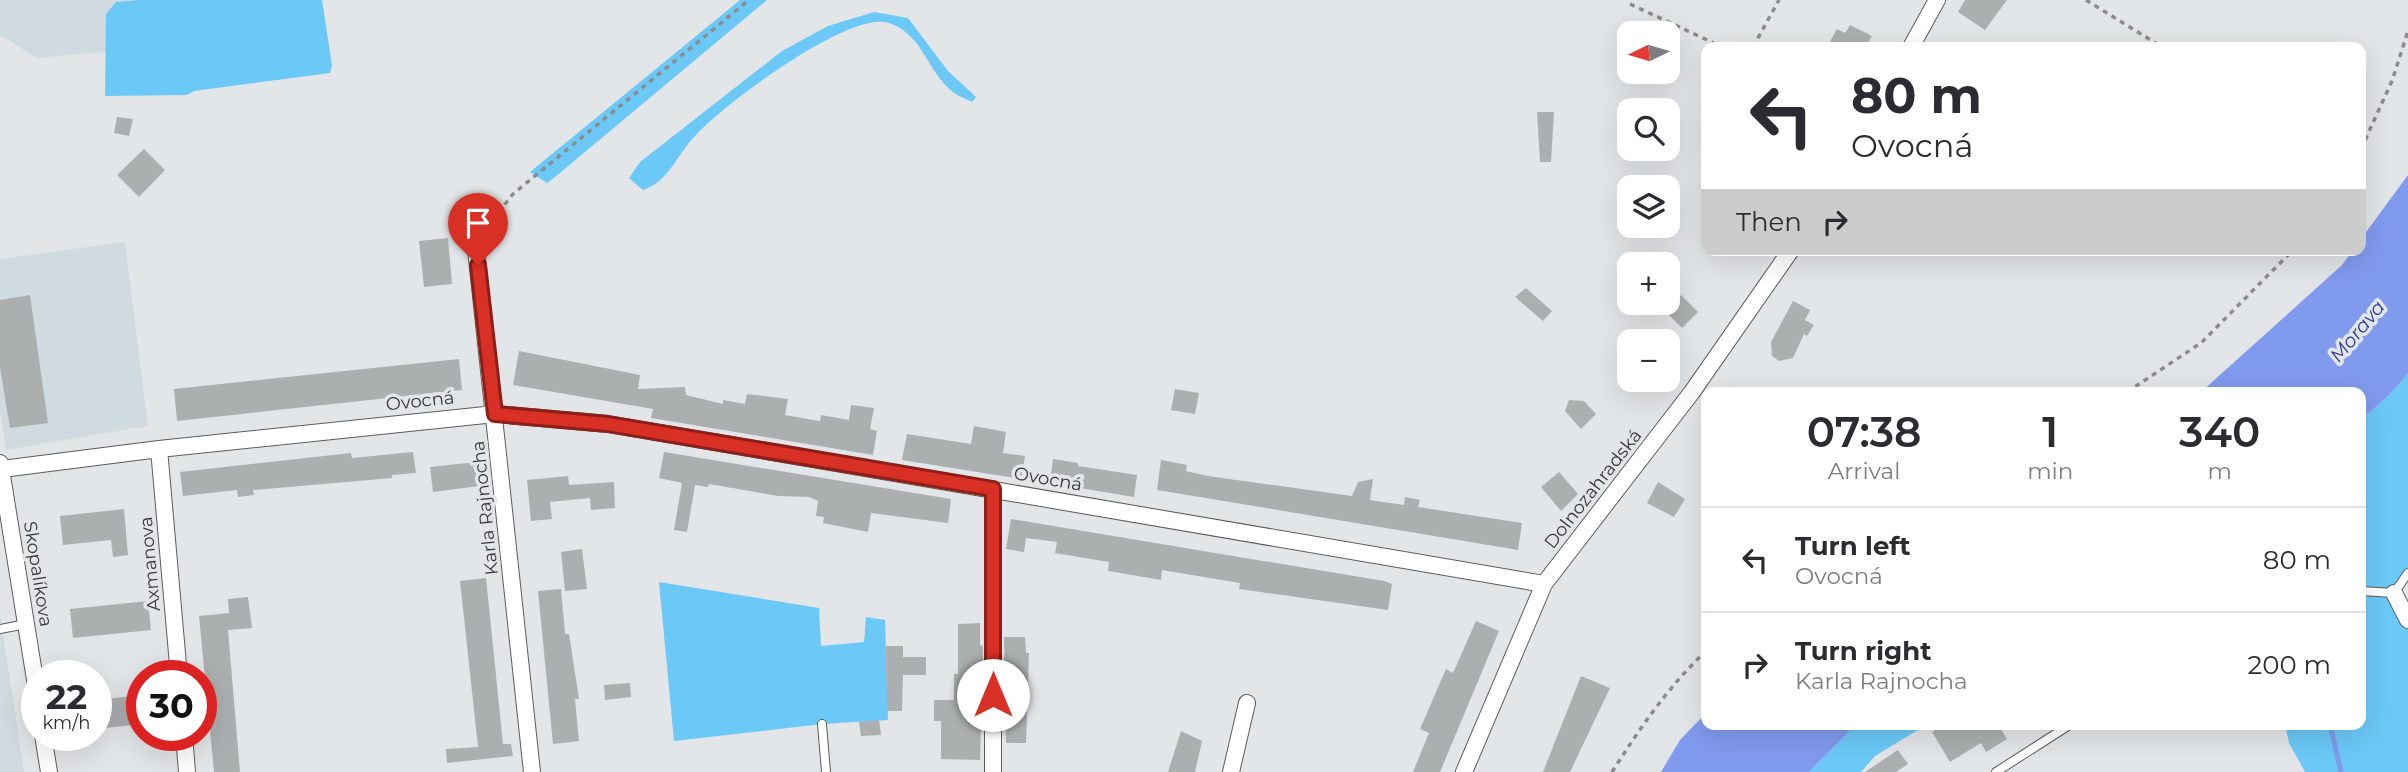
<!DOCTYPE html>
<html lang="en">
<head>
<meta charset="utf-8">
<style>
	:root { --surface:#fff; --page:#f7f7f7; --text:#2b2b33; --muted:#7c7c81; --line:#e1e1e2 }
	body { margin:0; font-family:Montserrat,sans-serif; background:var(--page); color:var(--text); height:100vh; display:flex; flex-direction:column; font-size:26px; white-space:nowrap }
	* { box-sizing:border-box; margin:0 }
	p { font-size:23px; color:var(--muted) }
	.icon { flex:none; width:38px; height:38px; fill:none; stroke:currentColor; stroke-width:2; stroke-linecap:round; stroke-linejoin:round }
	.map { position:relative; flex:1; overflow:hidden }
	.details { position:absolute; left:1701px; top:387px; width:665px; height:343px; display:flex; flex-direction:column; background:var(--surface); border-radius:14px; box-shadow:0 7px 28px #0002 }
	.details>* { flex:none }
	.guide { position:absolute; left:1701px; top:42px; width:665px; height:214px; border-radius:14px; box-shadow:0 7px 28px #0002; background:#fff; color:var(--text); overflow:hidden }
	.needle { width:46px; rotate:265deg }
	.buttons { position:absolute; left:1617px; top:21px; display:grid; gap:14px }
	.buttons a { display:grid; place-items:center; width:63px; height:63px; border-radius:14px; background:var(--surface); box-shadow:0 7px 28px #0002; font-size:35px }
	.speed { position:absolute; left:21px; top:660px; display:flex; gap:14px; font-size:35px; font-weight:700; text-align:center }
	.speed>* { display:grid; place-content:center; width:91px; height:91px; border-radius:50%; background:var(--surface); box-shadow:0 7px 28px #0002; line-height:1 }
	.speed small { font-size:18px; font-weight:400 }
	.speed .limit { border:10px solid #d22; background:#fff; color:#111 }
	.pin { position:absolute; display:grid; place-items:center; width:60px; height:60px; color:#fff; margin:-72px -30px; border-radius:50% 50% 50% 0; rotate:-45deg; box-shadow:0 0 7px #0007 }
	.pin .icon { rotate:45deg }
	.me { position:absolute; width:77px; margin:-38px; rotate:0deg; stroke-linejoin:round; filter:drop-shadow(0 0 5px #0008) }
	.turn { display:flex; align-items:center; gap:24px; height:147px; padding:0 35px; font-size:32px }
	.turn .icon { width:91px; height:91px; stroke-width:2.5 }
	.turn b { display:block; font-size:49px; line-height:60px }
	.then { display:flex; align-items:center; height:66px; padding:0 35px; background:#0003; gap:14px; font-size:26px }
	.eta { display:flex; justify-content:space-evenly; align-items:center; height:119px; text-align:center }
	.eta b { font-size:42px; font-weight:600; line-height:49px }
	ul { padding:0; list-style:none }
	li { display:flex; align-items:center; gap:21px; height:105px; padding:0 35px; border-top:2px solid var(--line) }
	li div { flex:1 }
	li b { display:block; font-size:26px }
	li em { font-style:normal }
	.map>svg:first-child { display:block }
	.built { fill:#d0dbe1 }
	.green { fill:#6bc8f7 }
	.water { fill:#809aee }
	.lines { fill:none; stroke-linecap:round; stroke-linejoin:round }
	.stream { stroke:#809aee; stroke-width:5 }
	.building { fill:#abafb0 }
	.lane-casing { stroke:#5a5d5f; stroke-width:10 }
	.street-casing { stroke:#5a5d5f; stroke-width:18 }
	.path { stroke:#8a8c8d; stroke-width:3.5; stroke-dasharray:5 5; stroke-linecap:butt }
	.lane { stroke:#fff; stroke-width:8 }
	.street { stroke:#fff; stroke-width:16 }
	.route-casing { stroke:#8d1f18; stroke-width:18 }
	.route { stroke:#d93025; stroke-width:12 }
	.labels { text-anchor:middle; stroke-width:7; stroke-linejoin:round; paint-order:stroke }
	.street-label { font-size:18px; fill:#363838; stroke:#e3e6e8 }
	.water-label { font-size:19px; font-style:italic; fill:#273897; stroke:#e3e6e8 }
</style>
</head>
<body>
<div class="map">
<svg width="2408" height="772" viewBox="0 0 2408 772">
	<rect width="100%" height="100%" fill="#e3e6e8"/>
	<path class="built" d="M 0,0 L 139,0 L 116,2 L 107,14 L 108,52 L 37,58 L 0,35 Z
		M 125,242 L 148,426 L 6,450 L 0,411 L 0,259 Z
		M 0,613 L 24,772 L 0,772 Z"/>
	<path class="green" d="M 139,0 L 322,0 L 332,65 L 330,73 L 194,91 L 187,95 L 105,96 L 106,14 L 116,2 Z
		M 740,0 L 767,0 L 555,177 L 547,183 L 530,172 Z
		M 874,12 L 908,18 L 948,71 L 976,97 L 972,102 C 966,99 958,96 953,92 C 926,71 924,35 889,23 C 850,9 720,107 694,137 C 677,155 668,182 643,190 L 629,178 L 640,162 L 782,51 L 828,26 Z
		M 2408,374 L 2408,572 L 2394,594 L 2408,624 L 2408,772 L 2305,772 L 2289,743 L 2285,725 L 2361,724 L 2361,420 L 2389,395 Z
		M 659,582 L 819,608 L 821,646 L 864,642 L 866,617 L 885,620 L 888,720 L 822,724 L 674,741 Z
		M 1856,725 L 1926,725 L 1875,756 L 1861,772 L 1809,772 Z"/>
	<path class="water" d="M 2408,175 L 2408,374 L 2389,395 L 2361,420 L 2361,392 L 2201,392 L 2342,265 L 2353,250 L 2361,250 L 2361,239 Z
		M 1706,713 L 1706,724 L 1856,725 L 1809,772 L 1661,772 L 1680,740 Z"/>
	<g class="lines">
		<path class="stream" d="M 2330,724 L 2341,772"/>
	</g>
	<path class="building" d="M 1965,0 L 2007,0 L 1985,30 L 1958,12 Z
		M 1850,25 L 1872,36 L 1867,44 L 1873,47 L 1827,47 L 1837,29 L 1845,33 Z
		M 1537,112 L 1554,112 L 1551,162 L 1540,162 Z
		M 117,117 L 133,119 L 129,136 L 114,133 Z
		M 144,149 L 165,170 L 139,197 L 117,175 Z
		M 448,238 L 452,284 L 424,287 L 419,241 Z
		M 1526,288 L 1552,311 L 1543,321 L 1515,297 Z
		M 30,295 L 48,423 L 10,428 L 0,368 L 0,300 Z
		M 1681,295 L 1698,312 L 1682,328 L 1665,311 Z
		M 1793,301 L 1810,310 L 1805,320 L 1814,325 L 1807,336 L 1804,334 L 1793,358 L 1779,361 L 1772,356 L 1771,342 Z
		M 519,351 L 640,375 L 638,389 L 685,387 L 686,395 L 723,404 L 723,400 L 745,404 L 747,394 L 788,399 L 785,415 L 820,421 L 821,415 L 849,420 L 851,405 L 874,408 L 870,429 L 877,431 L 873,455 L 651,418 L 653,409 L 513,385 Z
		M 459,359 L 462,390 L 177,421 L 174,389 Z
		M 1175,389 L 1199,393 L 1195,414 L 1171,410 Z
		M 1569,400 L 1584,401 L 1596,414 L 1581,429 L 1565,411 Z
		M 974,426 L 1006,432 L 1003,453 L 1025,456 L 1021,479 L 902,460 L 907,434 L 971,444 Z
		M 413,452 L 416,473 L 392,475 L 392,478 L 253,490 L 254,495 L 238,497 L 237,490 L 183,496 L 180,472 L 351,453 L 352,458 Z
		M 664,452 L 951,499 L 948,523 L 871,513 L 868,532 L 823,523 L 824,517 L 816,516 L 818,501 L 809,497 L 778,496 L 709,484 L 708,487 L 695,485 L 687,532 L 674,530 L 682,483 L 659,478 Z
		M 1053,459 L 1078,463 L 1078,466 L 1137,475 L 1134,497 L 1050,483 Z
		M 1161,460 L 1187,465 L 1186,471 L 1208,476 L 1352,496 L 1358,482 L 1373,479 L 1370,500 L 1404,505 L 1405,497 L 1420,500 L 1418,507 L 1522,523 L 1518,550 L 1157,490 Z
		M 477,462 L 479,486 L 433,492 L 430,467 Z
		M 1559,472 L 1578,494 L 1561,511 L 1541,487 Z
		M 568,476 L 569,485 L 614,482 L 615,508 L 591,510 L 590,498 L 550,502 L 552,519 L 531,521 L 527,480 Z
		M 1658,482 L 1685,499 L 1674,517 L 1647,503 Z
		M 124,509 L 128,555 L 113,557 L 111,540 L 63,545 L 60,516 Z
		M 1011,519 L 1384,581 L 1392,584 L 1388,610 L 1239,589 L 1240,583 L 1162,570 L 1161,580 L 1108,571 L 1109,562 L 1055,553 L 1057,542 L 1026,538 L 1024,552 L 1006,549 Z
		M 582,549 L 587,589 L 565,591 L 561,552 Z
		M 486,578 L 503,744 L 511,744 L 513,756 L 447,763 L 446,749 L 478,747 L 460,581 Z
		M 561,589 L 565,634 L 569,634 L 579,699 L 575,699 L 579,741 L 553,744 L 538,591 Z
		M 248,597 L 252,628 L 228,630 L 240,772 L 214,772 L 199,616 L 229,613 L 228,599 Z
		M 148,601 L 151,630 L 73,638 L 70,609 Z
		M 1476,621 L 1499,631 L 1440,772 L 1413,772 L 1429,733 L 1420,729 L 1446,669 L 1453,673 Z
		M 980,623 L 980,645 L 983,646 L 980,760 L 941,759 L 941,721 L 934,721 L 934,700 L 954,700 L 954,674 L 958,674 L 958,624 Z
		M 1004,637 L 1025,637 L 1026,653 L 1029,653 L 1026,743 L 1006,743 Z
		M 886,646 L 903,646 L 903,657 L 926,657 L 926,675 L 903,675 L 902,711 L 887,711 Z
		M 1581,676 L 1610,688 L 1570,772 L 1543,772 Z
		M 630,683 L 631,697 L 605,700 L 604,685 Z
		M 142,695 L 142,724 L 96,729 L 96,700 Z
		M 879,720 L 881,735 L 861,736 L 859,722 Z
		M 1945,724 L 1998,724 L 2007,739 L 1986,752 L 1981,743 L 1950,762 L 1932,732 Z
		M 1181,731 L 1202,741 L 1195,772 L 1168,772 Z
		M 1898,750 L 1908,764 L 1896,772 L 1865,772 Z"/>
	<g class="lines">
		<g class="lane-casing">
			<path id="lane" d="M 2361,591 L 2394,593 L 2408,573
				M 0,629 L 26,624
				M 822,724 L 826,772
				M 1996,772 L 2071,724"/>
		</g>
		<g class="street-casing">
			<path id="street" d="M 1911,47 L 1937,0
				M 475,240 L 532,772
				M 159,449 L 179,676
				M 0,463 L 37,692
				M 2,469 L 159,449 L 495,414 L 608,424 L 1544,584
				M 2394,593 L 2408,620
				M 43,735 L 49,772
				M 184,735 L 187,772
				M 993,772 L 993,489
				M 1231,772 L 1247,703
				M 1464,772 L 1544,584 L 1692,392 L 1791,250"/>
		</g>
		<path class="path" d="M 2086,0 L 2162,47
			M 1630,4 L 1722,47
			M 1753,47 L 1779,0
			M 2361,149 L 2392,81 L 2408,31
			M 486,228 L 513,194 L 749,0
			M 2127,392 L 2201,343 L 2293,250
			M 1612,772 C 1640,728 1668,687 1706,651"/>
		<use href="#lane" class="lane"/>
		<use href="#street" class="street"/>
	</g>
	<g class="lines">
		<g class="route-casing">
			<path id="route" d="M 478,265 L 495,414 L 608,424 L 993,489 L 993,695"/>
		</g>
		<use href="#route" class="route"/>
	</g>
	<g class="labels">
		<g class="street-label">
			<text transform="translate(420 401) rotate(-6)" y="6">Ovocná</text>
			<text transform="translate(1048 479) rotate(10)" y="6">Ovocná</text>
			<text transform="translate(1593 489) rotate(-52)" y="6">Dolnozahradská</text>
			<text transform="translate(485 508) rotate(-96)" y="6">Karla Rajnocha</text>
			<text transform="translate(150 564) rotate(-95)" y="6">Axmanova</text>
			<text transform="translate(38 574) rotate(81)" y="6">Skopalíkova</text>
		</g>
		<g class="water-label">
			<text transform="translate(2357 331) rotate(-50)" y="7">Morava</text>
		</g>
	</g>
</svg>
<div class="buttons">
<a><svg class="needle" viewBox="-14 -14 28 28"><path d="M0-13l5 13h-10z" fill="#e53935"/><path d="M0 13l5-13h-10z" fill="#7c7c81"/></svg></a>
<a><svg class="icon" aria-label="search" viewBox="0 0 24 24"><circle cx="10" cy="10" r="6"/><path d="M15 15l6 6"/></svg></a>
<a><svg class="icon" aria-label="layers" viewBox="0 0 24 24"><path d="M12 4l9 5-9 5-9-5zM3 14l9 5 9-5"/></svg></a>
<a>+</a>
<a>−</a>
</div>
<div class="speed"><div>22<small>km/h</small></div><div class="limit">30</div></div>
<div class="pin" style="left:478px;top:265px;background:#d93025"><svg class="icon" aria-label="arrive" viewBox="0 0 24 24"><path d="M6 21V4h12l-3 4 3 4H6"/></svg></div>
<svg class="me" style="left:993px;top:695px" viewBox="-20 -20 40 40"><circle r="19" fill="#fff"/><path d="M0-13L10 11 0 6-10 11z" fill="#d93025"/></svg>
<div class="guide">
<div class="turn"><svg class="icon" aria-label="left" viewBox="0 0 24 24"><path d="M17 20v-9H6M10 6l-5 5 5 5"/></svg><div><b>80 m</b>Ovocná</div></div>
<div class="then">Then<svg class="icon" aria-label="right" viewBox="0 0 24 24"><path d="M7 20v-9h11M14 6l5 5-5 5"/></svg></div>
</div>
<section class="details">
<div class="eta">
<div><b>07:38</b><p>Arrival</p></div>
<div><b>1</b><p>min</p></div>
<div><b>340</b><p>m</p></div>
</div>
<ul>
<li><svg class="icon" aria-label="left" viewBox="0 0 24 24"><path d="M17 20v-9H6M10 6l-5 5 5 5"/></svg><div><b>Turn left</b><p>Ovocná</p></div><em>80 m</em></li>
<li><svg class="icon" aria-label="right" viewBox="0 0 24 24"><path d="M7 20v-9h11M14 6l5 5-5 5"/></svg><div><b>Turn right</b><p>Karla Rajnocha</p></div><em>200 m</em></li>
</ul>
</section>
</div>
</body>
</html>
